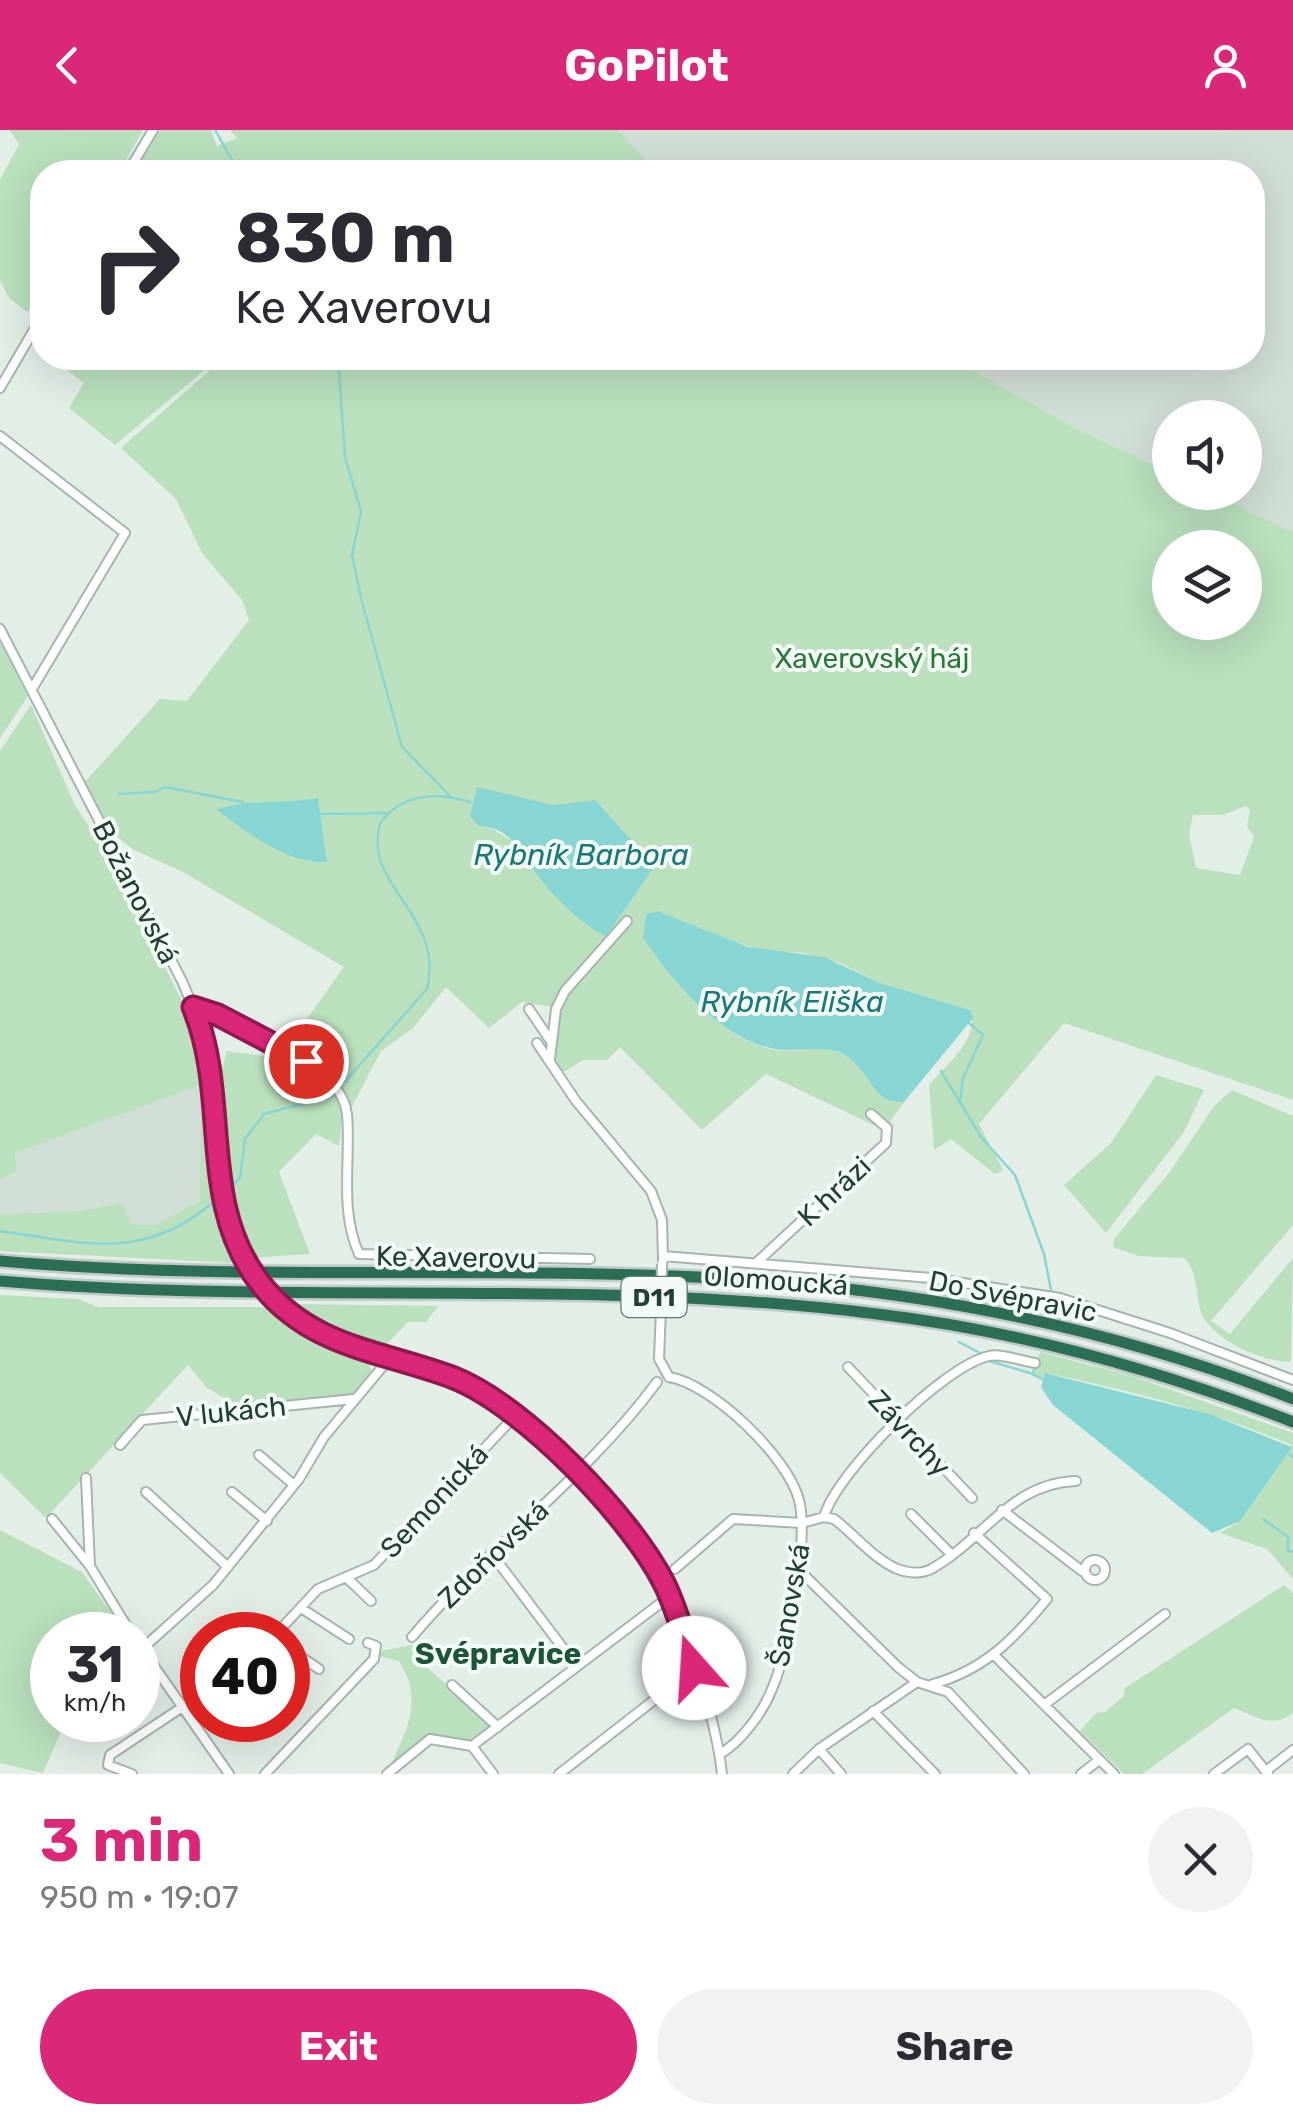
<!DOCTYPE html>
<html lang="en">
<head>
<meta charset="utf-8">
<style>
	:root { --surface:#fff; --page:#f2f2f3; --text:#2b2b33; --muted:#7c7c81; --accent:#db2777 }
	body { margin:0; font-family:Rubik,sans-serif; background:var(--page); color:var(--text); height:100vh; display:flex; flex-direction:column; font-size:38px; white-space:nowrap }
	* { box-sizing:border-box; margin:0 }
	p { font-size:32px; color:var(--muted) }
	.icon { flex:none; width:55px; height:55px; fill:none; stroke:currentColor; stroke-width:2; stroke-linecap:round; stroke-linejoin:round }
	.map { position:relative; height:1644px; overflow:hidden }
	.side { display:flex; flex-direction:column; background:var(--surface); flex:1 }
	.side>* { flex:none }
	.hud { position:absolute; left:30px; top:30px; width:1235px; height:210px; border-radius:40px; box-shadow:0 10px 40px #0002; background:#fff; color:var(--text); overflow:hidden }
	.buttons { position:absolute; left:1152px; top:270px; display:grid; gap:20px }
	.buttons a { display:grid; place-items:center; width:110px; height:110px; border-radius:50%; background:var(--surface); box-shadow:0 10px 40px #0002; font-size:50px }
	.speed { position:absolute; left:30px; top:1482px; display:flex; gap:20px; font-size:50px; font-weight:700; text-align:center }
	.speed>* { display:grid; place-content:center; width:130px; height:130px; border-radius:50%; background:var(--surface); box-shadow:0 10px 40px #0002; line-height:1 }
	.speed small { font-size:25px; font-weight:400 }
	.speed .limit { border:15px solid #d22; background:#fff; color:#111 }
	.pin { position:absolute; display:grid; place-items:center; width:85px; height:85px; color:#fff; margin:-42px; border:5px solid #fff; border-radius:50%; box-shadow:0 2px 10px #0007 }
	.me { position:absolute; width:110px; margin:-55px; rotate:341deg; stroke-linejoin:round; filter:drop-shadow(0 0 8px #0008) }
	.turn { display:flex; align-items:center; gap:35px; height:210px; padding:0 40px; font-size:45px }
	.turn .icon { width:130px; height:130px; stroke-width:2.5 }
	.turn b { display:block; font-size:70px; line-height:85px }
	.round { display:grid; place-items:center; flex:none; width:105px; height:105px; border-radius:52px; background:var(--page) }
	.headline { display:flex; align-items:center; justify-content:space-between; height:170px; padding:0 40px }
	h1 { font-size:60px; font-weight:700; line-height:75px; color:var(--accent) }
	.button { display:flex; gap:20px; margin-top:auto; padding:20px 40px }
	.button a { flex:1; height:115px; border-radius:60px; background:var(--accent); color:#fff; font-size:40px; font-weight:700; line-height:115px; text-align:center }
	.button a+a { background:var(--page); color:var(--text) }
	header { display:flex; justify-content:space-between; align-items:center; height:130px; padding:0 40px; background:var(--accent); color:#fff; font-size:45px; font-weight:700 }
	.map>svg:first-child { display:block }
	.built { fill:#d1ded5 }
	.green { fill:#bae0bd; fill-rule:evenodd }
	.water { fill:#88d6d3 }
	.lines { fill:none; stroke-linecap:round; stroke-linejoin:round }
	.stream { stroke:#88d6d3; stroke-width:2.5 }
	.minor-casing { stroke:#a5b6ad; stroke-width:12 }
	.highway-casing { stroke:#c1cac6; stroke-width:16 }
	.minor { stroke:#fff; stroke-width:8 }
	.highway { stroke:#2b6e54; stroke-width:11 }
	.minor-bridge-casing { stroke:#a5b6ad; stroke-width:12; stroke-linecap:butt }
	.minor-bridge { stroke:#fff; stroke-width:8 }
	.route-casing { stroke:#8e194d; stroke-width:25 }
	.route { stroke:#db2777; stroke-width:18 }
	.labels { text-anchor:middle; stroke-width:8; stroke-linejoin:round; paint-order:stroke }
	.shield { fill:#f4faf5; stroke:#60786c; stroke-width:2.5 }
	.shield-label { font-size:25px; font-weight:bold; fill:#214032 }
	.park-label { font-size:28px; fill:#297a39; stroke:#f4faf5 }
	.street-label { font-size:28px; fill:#214032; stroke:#f4faf5 }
	.water-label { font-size:30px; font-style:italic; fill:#177a79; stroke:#f4faf5 }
	.neighbourhood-label { font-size:30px; font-weight:bold; fill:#1c543b; stroke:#f4faf5 }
</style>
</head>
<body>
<header><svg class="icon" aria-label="back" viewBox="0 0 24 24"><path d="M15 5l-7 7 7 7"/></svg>GoPilot<svg class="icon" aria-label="person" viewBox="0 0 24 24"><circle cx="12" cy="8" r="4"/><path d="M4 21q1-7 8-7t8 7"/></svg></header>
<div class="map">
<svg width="1293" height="1644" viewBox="0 0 1293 1644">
	<rect width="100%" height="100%" fill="#e3eee7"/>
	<path class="built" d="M 618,0 L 1293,0 L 1293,402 L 1211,363 L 1245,362 L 1245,288 L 1170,288 L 1170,343 L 1079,300 L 949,228 L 1252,228 L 1252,42 L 657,42 Z
		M 202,955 L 199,1071 L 155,1095 L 131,1094 L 120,1073 L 79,1081 L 0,1084 L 0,1051 L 17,1040 L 15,1023 Z"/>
	<path class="green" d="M 9,0 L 143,0 L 119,42 L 42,42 L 42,169 L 27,182 L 9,168 L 0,150 L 0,50 L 19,14 Z
		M 160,0 L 211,0 L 217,16 L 237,8 L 230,0 L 618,0 L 657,42 L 135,42 Z
		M 68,228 L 219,228 L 115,315 L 69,278 L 84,253 L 64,238 Z
		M 224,228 L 950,228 L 1079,300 L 1170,343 L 1170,362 L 1211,363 L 1293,402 L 1293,970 L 1064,893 L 979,994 L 1003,1040 L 995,1044 L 951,1009 L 934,1020 L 929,955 C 946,935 981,908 970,880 L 880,853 L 840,833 L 804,823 L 766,821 L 718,808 L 643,808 C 671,850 719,907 771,919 C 793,924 821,914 841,923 C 870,938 870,974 904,972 L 884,1000 L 766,944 L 702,1000 L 620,917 L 607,930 L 583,930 L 562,943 L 554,928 L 560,878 L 522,872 L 489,898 L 446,857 L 413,898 L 381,921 L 347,986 L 342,987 L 339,1016 L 316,1004 L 279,1042 L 310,1124 L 245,1128 C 222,1066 207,985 227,921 L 279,928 L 344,837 L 183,742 L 134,720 L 108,699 L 84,653 L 160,569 L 187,571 L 249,490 L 242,470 L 202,423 L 176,369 L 121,318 ZM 1170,418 L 1245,418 L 1245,492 L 1170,492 ZM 477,658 L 553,675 L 595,671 L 654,737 L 605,806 L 546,756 L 521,717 L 490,697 ZM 318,668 L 327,732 L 217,679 C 252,669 284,674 318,668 ZM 1246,676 L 1250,680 L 1247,696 L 1254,707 L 1240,745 L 1196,738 L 1189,704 L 1193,685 L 1223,685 Z
		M 0,512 L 28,566 L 0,608 Z
		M 31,575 L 74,673 L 116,740 L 191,889 L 206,948 L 210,1055 L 234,1133 L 0,1121 L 0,1084 L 79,1081 L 121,1073 L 131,1094 L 155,1095 L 199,1071 L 202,955 L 15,1023 L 17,1040 L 0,1051 L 0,621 Z
		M 1156,945 L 1204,960 L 1184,1002 L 1106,1103 L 1064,1055 L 1111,1013 Z
		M 1232,960 L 1293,986 L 1293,1095 L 1211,1191 L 1230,1204 L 1293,1128 L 1291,1232 C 1263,1232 1208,1209 1200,1179 C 1195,1161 1198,1141 1184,1128 L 1138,1126 L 1113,1117 L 1114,1109 L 1169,1043 L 1215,975 Z
		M 0,1165 L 78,1169 L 98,1177 L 264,1177 L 317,1213 L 368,1232 L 372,1242 L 351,1266 L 239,1277 L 206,1257 L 188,1235 L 46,1388 L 0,1343 Z
		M 293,1174 L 438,1176 L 426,1192 L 408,1192 L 383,1218 L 351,1208 Z
		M 1040,1222 L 1132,1246 L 1293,1303 L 1293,1449 L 1267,1419 L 1220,1403 L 1240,1391 L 1292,1315 C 1213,1282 1129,1260 1045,1243 L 1043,1249 L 1032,1244 Z
		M 0,1400 L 82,1442 L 127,1505 L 52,1505 L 52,1590 L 66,1590 L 43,1643 L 0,1633 Z
		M 1284,1455 L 1293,1463 L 1293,1583 C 1271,1599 1257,1587 1234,1578 L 1142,1644 L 1124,1644 L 1080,1601 L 1096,1583 L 1105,1582 L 1124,1566 L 1125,1558 Z
		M 416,1514 L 422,1533 L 494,1596 L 469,1613 L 430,1605 L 390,1637 C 407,1599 424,1570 399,1531 L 380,1526 L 382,1521 Z"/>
	<path class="water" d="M 477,657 L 553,675 L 595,670 L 655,736 L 606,806 C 585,797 561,773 546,756 C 524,732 516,697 479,696 L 470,686 Z
		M 318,668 L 327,732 C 286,734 248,703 216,679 C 251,669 283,674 318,668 Z
		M 657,781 L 748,817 L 824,827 L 880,853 L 970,880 L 973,888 L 904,972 C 870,974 873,942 843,924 C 824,914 796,923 775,919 C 721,910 671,850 643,808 L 646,784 Z
		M 1045,1243 L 1209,1284 L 1292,1317 L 1240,1391 L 1212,1403 L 1053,1275 L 1041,1257 Z"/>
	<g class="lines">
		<path class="stream" d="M 215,0 L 239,42
			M 338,228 L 345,327 L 361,382 L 352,425 L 361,468 L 402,617 L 450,666
			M 119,664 L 155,662 L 165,657 L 243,672
			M 320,684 L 387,683
			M 941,941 L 981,1007 L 1015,1045 L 1044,1124 L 1051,1160
			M 960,972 L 963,948 L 983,905 L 969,893
			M 225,1062 L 240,1048 L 245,1009 L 264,984 L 332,966 L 427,859 C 445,783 362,757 380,694 C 401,663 437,662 470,672
			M 0,1101 C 87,1114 149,1132 219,1067
			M 959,1212 L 984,1225
			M 989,1231 L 1030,1243
			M 1035,1238 L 1032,1244 L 1042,1249
			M 1289,1324 L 1293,1327
			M 1263,1389 L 1288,1407 L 1288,1420 L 1293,1422"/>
		<g class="minor-casing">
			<path id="minor" d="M 128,42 L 153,0
				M 0,258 L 42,186
				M 0,306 L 125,403 L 32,559
				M 0,499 L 182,851 C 194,880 208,908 212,940 C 222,1006 210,1070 244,1131
				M 193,877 C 236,891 342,933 347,984 C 351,1031 339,1080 359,1124 L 590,1129
				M 529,879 L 552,913
				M 537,913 L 576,971 L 651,1061 L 662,1090 L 663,1130
				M 550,929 L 556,879 L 565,861 L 627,791
				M 663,1126 L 931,1148 L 1060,1168 L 1170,1203 L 1293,1250
				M 755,1134 L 886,1013 L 887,998 L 871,984
				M 277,1173 C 329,1222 395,1222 457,1249 C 532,1282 622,1378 662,1449 C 686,1492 717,1595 722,1644
				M 661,1180 L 659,1229 L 669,1247
				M 848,1237 L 972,1368
				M 669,1247 C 712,1254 788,1327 799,1370 C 809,1408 788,1523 772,1559 C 763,1582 741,1612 720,1624
				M 120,1315 L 142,1290 L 354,1269
				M 259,1325 L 294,1355
				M 86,1348 L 90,1436
				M 146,1362 L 228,1437
				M 232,1362 L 267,1391
				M 1002,1380 L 1082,1441
				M 911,1384 L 950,1423
				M 824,1387 L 834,1389 C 854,1404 872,1427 895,1438 C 907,1443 922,1445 933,1438 C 984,1409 1011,1353 1076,1351
				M 52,1389 L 90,1436 L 132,1505
				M 491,1423 L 575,1534
				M1085 1440a10 10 0 1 1 20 0a10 10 0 1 1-20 0Z
				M 675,1439 L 733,1389 L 802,1393 L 824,1387 C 836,1343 943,1236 989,1226 C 1001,1223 1022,1231 1035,1233
				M 798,1439 L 898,1537 L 917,1552 L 948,1562 L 1024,1644
				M 346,1447 L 371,1471
				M 301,1478 L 349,1509
				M 275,1505 L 318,1459 L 374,1435 L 516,1285
				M 412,1507 C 488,1417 586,1348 657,1252
				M 138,1513 L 229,1644
				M 288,1518 L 319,1539
				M 142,1519 L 213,1455 L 299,1349 L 324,1307 L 389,1229
				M 995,1526 L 1114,1644
				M 933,1554 C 984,1540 1014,1509 1047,1469 L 974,1403
				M 452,1555 L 498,1597
				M 288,1571 L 291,1573
				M 1044,1575 L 1165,1484
				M 873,1581 L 935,1644
				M 472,1616 L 670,1466
				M 472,1616 L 493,1644
				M 819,1619 L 841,1644
				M 1266,1641 L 1293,1620
				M 132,1644 L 108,1635 L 110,1625 L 202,1564
				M 265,1644 L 374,1529 L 376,1516 L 368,1513
				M 387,1644 L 430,1609 L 472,1616
				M 559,1644 L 694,1539
				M 793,1644 L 819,1619 L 917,1552
				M 1081,1644 L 1099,1630
				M 1214,1644 L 1248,1619 L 1268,1644"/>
		</g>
		<g class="highway-casing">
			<path id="highway" d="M 0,1131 C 259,1154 520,1132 779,1152 C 956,1167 1128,1204 1293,1269
				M 0,1151 C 292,1176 586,1147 877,1184 C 1020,1201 1159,1240 1293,1292"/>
		</g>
		<use href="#minor" class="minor"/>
		<use href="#highway" class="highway"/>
		<g class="minor-bridge-casing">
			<path id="minor-bridge" d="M 244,1131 L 277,1173
				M 661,1180 L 662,1134"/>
		</g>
		<use href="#minor-bridge" class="minor-bridge"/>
	</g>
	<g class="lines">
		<g class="route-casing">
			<path id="route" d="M 306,931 L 218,885 L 193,877 C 231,968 197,1072 260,1153 C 310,1218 383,1221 454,1248 C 523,1275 630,1386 664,1453 C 677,1479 685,1510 694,1538"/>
		</g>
		<use href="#route" class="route"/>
	</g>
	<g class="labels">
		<rect class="shield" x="621.5" y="1147" width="65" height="40" rx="8"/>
		<g class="shield-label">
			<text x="654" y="1176">D11</text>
		</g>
		<g class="park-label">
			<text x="872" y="538">Xaverovský háj</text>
		</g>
		<g class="street-label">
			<text transform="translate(136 762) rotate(63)" y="10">Božanovská</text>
			<text transform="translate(834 1061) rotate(-43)" y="10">K hrázi</text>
			<text transform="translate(456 1127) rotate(1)" y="10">Ke Xaverovu</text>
			<text transform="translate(776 1150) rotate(4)" y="10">Olomoucká</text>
			<text transform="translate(1013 1166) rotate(11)" y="10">Do Svépravic</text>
			<text transform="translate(231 1281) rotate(-6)" y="10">V lukách</text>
			<text transform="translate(910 1303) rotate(47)" y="10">Závrchy</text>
			<text transform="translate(434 1371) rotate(-47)" y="10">Semonická</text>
			<text transform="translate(493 1424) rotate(-44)" y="10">Zdoňovská</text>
			<text transform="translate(789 1475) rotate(-80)" y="10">Šanovská</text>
		</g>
		<g class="water-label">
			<text x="581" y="735">Rybník Barbora</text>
			<text x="792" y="882">Rybník Eliška</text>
		</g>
		<g class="neighbourhood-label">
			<text x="498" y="1534">Svépravice</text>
		</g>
	</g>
</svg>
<div class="buttons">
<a><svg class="icon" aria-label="sound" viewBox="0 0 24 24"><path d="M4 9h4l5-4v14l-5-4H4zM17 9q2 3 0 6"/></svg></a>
<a><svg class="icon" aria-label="layers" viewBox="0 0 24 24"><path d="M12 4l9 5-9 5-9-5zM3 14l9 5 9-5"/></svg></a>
</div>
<div class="speed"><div>31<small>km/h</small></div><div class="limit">40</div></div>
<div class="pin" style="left:306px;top:931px;background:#d93025"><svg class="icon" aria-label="arrive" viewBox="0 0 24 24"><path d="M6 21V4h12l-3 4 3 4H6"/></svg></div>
<svg class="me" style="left:694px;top:1538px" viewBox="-20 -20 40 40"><circle r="19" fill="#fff"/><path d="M0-13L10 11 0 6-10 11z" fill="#db2777"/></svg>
<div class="hud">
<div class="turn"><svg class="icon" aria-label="right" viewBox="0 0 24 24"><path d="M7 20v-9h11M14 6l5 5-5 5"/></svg><div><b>830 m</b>Ke Xaverovu</div></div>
</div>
</div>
<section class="side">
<div class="headline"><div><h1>3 min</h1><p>950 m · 19:07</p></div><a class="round"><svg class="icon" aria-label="close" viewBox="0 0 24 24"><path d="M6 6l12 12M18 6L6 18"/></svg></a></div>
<div class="button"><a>Exit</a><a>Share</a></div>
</section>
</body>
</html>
